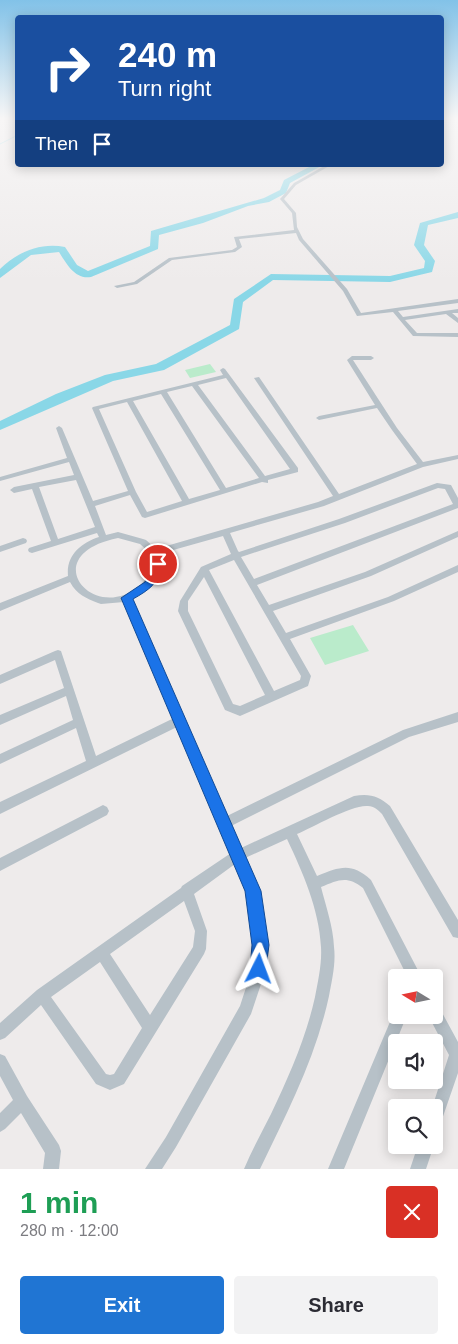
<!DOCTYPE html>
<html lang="en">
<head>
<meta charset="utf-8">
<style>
	:root { --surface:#fff; --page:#f2f2f3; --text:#2b2b33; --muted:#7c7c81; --accent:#2075d3 }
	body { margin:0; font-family:Helvetica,sans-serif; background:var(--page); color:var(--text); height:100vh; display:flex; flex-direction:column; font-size:19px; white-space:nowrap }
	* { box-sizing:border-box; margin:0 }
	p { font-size:16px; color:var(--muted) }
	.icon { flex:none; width:28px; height:28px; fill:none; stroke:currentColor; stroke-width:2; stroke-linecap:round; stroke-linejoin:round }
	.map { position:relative; height:1169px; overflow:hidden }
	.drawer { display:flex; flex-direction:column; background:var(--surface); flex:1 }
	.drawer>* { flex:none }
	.banner { position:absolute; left:15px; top:15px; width:429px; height:152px; border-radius:5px; box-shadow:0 2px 12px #0003; background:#1a4fa0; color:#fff; overflow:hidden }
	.needle { width:32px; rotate:280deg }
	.controls { position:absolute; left:388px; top:969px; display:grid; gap:10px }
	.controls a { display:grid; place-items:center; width:55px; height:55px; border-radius:5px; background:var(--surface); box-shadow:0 2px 12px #0003; font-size:25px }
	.pin { position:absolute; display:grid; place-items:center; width:42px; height:42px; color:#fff; margin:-21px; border:2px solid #fff; border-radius:50%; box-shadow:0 1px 5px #0007 }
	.me { position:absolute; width:55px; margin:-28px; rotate:3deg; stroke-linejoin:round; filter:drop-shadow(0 0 4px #0008) }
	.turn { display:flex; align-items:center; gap:18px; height:105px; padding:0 20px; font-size:22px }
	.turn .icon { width:65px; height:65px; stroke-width:2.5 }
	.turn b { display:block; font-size:35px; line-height:42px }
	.then { display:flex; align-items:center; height:48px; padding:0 20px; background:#0003; gap:10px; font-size:19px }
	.round { display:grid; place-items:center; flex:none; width:52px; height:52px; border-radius:5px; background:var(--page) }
	.summary { display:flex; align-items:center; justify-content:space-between; height:85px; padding:0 20px }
	h1 { font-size:30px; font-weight:700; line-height:38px; color:#1e9e55 }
	.button { display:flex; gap:10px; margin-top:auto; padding:10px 20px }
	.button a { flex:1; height:58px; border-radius:5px; background:var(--accent); color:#fff; font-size:20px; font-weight:700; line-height:58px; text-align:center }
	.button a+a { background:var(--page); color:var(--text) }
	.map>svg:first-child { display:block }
	.green { fill:#baebcb }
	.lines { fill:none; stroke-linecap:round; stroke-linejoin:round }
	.stream { stroke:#89d7e7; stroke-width:1 }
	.river { fill:#89d7e7; fill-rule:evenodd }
	.street { fill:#b7c1c8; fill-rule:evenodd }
	.route { fill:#1a73e8; stroke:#114b97 }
</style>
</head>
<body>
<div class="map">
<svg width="458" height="1169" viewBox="0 0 458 1169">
	<rect width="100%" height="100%" fill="#eeebeb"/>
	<path class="green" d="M 210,364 L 216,372 L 190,378 L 185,370 Z
		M 353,625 L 369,651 L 325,665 L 310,638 Z"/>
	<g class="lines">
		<path class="stream" d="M 0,144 L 18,135"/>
		<path class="river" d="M 313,165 L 323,165 L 290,183 L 286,193 L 269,202 L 248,206 L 203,223 L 159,235 L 158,249 L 91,277 C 75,280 66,263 59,252 L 31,255 L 0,278 L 0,269 C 17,252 41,242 65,247 L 77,265 L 88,271 L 150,246 L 151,231 L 264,198 L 280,190 L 284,180 Z
			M 458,212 L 458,218 L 428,225 L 424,245 L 435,261 L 432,272 L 390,282 L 273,280 L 243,302 L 239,329 L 164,370 L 113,381 L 0,430 L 0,421 L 56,394 L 105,375 L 156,364 L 230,325 L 234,299 L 271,274 L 390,276 L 424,268 L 425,261 L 414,245 L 420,223 Z"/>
		<path class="street" d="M 326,165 L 331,165 L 296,185 L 284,199 L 296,213 L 297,227 L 303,239 L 347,289 L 361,313 L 458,299 L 458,303 L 398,311 L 403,317 L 458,309 L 458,313 L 452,313 L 458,318 L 458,323 L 446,314 L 405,320 L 417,333 L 458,333 L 458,337 L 413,336 L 393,312 L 357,316 L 343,291 L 299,240 L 296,233 L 239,239 L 242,247 L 235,252 L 172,260 L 137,284 L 117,288 L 114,286 L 134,282 L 169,258 L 232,250 L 237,247 L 234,237 L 294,230 L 292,213 L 280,199 L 294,183 Z
			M 352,356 L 371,356 L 374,358 L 371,360 L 353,360 L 397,428 L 423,462 L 458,455 L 458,459 L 423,467 L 324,506 L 230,533 L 238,551 L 239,552 L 339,519 L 437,483 L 451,485 L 458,498 L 458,508 L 257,585 L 269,605 L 365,572 L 458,531 L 458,537 L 371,576 L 273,611 L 286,633 L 388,597 L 458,565 L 458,572 L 394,601 L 290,639 L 311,676 L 308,686 L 240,716 L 225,710 L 178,611 L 180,601 L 201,567 L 231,554 L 223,536 L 159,554 C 160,558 161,563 161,566 C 159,580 144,593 132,598 L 227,816 L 403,730 L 458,712 L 458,722 L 409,737 L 231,826 L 241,848 L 354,796 C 369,793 379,796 390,806 L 458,920 L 458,938 L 453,937 L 382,814 C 378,810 374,806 368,806 C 353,804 313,827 297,834 L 317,876 C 340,867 351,862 371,880 L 422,978 L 408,978 L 363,888 C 347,875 338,880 321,887 C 326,907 333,926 334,947 C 336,963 332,980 329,996 C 316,1057 287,1113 260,1169 L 244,1169 C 252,1150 262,1132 271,1114 C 289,1076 306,1038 315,997 C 318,981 322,964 321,947 C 319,909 303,873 287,839 L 245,858 L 259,891 L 268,945 L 266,969 L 251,1014 L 176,1147 L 162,1169 L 145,1169 L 166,1137 L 240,1006 L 252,969 L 254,945 L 247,891 L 235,864 L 194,894 L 207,931 L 206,949 L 204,954 L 124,1084 L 110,1090 L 96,1084 L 41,1005 L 5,1038 L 0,1040 L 0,1023 L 37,990 L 181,888 L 182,886 L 231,853 L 177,727 L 0,814 L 0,802 L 86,761 L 76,728 L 0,764 L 0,754 L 73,720 L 66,696 L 0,725 L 0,715 L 64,688 L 55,660 L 0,684 L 0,675 L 55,651 L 58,650 L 61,651 L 96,756 L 174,718 L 124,602 L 101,604 L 98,603 C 86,598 77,595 70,582 L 0,611 L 0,603 L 68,576 C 66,555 81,543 99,537 L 97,533 L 32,553 L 29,552 L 28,550 L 29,548 L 51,541 L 32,489 L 14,493 L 10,490 L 14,487 L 74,475 L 69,462 L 0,481 L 0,477 L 67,458 L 56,428 L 59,426 L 62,428 L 93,501 L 128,491 L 92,408 L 93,407 L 223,375 L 220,370 L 223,368 L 225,369 L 298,468 L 298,472 L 268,480 L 268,483 L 262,482 L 145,518 L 142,517 L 130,495 L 95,506 L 106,535 L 118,532 L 143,539 L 146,540 L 156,549 L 318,502 L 333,496 L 254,378 L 259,377 L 339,494 L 417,464 L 392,430 L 377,408 L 319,420 L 316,418 L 319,416 L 375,405 L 347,360 ZM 226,378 L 290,469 L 265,476 L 198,385 ZM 192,386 L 259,478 L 226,488 L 167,392 ZM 161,394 L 220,490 L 189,499 L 133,401 ZM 127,402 L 182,501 L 147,512 L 136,492 L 99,409 ZM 76,480 L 95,527 L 58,539 L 39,487 ZM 438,488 L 445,489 L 453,504 L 254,579 L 241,557 L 345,523 ZM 118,538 L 140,544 L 151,554 C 153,569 151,575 140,585 C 94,626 34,555 118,538 ZM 234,560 L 301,676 L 300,680 L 274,691 L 209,570 ZM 204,577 L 265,695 L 240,706 L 233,704 L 188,611 L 188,601 ZM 184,901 L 195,931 L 193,947 L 150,1015 L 110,954 ZM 100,962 L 142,1028 L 114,1074 L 110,1075 L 106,1074 L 51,997 Z
			M 23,538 L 26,539 L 27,541 L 26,543 L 0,552 L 0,546 Z
			M 103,805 L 107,807 L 109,811 L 107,815 L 0,871 L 0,858 Z
			M 434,1005 L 439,1007 L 458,1042 L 458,1073 L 439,1128 L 434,1131 L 434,1108 L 432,1108 L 449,1055 L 428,1015 L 434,1015 Z
			M 395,1010 L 396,1010 L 396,1015 L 407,1015 L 344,1169 L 328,1169 Z
			M 0,1054 L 5,1056 L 27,1096 L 59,1145 L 61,1151 L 59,1169 L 43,1169 L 45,1153 L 21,1113 L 5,1129 L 0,1132 L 0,1113 L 13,1100 L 0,1076 Z
			M 418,1145 L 434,1145 L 426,1169 L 410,1169 Z"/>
	</g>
	<linearGradient id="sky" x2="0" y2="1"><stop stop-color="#82c2e8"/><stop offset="0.42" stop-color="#f7f6f6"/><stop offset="1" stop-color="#f7f6f6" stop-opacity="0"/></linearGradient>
	<rect width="458" height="282" fill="url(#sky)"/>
	<path class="route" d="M 158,560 L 164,564 C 159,583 149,590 133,599 L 261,891 L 269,945 L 265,975 L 259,978 L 253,975 L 250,969 L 252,945 L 245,891 L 121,598 L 145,582 L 154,561 Z"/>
</svg>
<div class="controls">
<a><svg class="needle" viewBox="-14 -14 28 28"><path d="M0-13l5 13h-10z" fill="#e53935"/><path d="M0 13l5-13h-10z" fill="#7c7c81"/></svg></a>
<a><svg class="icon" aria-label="sound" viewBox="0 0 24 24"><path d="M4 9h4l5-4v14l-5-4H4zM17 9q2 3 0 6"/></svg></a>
<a><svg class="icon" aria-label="search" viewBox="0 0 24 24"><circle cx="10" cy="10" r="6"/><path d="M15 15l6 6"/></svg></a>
</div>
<div class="pin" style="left:158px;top:564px;background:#d93025"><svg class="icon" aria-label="arrive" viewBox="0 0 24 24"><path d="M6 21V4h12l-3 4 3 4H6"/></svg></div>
<svg class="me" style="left:259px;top:969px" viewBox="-20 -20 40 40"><path d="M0-17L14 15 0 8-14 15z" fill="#1a73e8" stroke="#fff" stroke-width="4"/></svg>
<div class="banner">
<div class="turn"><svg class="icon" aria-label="right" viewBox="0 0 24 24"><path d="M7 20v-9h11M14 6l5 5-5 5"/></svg><div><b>240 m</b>Turn right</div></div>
<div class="then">Then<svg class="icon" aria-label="arrive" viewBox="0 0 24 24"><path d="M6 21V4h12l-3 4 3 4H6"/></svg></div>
</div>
</div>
<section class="drawer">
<div class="summary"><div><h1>1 min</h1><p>280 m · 12:00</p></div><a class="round" style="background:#d93025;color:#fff"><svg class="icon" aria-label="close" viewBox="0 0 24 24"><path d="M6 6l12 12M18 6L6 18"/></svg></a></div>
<div class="button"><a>Exit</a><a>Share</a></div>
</section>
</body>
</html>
